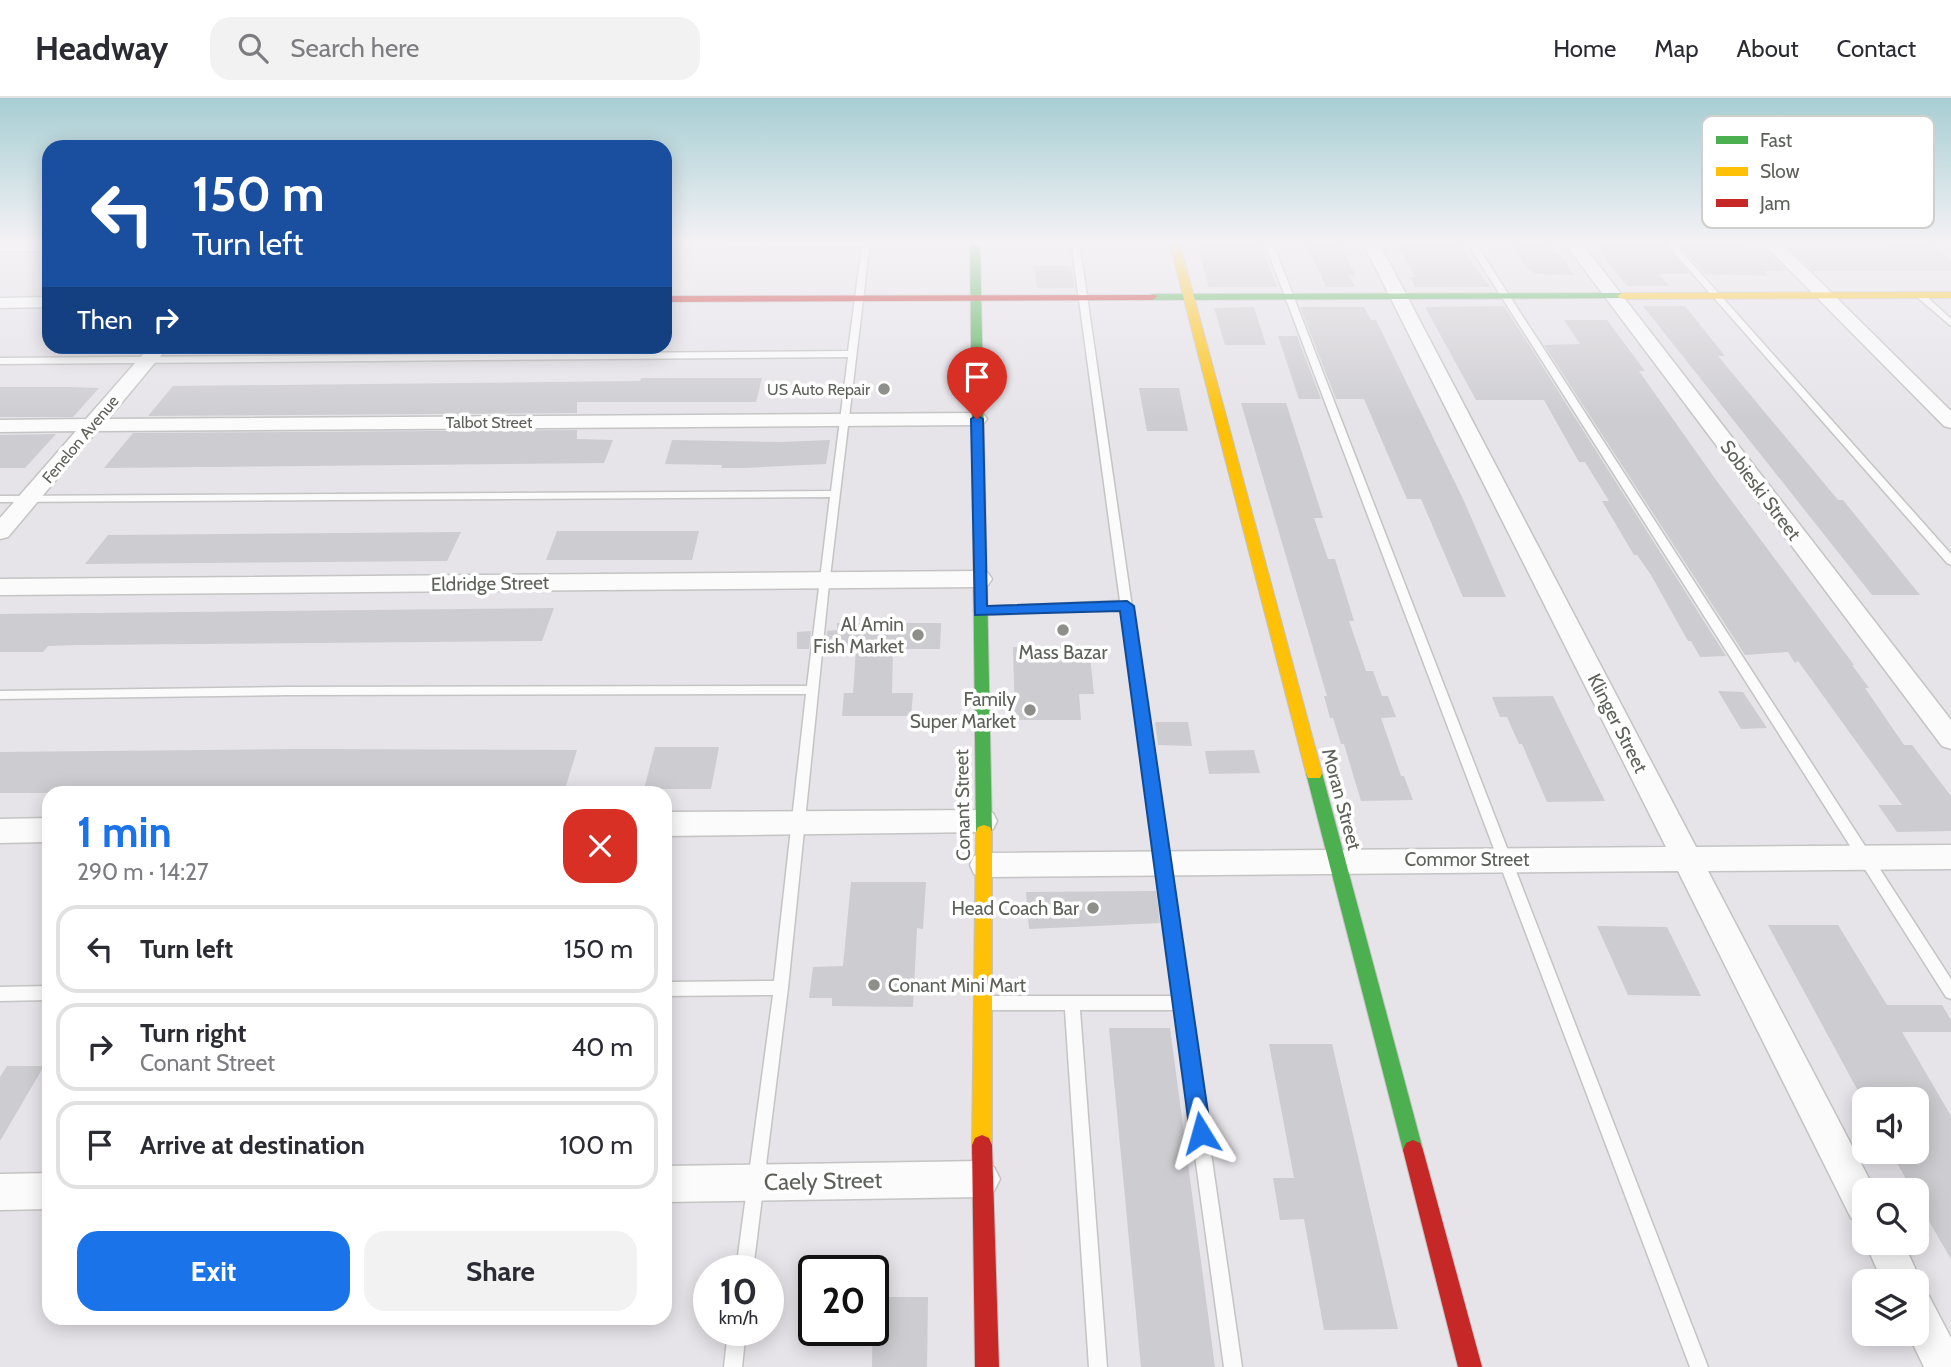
<!DOCTYPE html>
<html lang="en">
<head>
<meta charset="utf-8">
<style>
	:root { --surface:#fff; --page:#f2f2f3; --text:#2b2b33; --muted:#7c7c81; --line:#e1e1e2; --accent:#1a73e8 }
	body { margin:0; font-family:Cabin,sans-serif; background:var(--page); color:var(--text); height:100vh; display:flex; flex-direction:column; font-size:26px; white-space:nowrap }
	* { box-sizing:border-box; margin:0 }
	p { font-size:23px; color:var(--muted) }
	.icon { flex:none; width:38px; height:38px; fill:none; stroke:currentColor; stroke-width:2; stroke-linecap:round; stroke-linejoin:round }
	.map { position:relative; flex:1; overflow:hidden }
	.drawer { position:absolute; left:42px; top:688px; width:630px; height:539px; display:flex; flex-direction:column; background:var(--surface); border-radius:21px; box-shadow:0 4px 18px #0003 }
	.drawer>* { flex:none }
	.top-card { position:absolute; left:42px; top:42px; width:630px; height:214px; border-radius:21px; box-shadow:0 4px 18px #0003; background:#1a4fa0; color:#fff; overflow:hidden }
	.tools { position:absolute; left:1852px; top:989px; display:grid; gap:14px }
	.tools a { display:grid; place-items:center; width:77px; height:77px; border-radius:14px; background:var(--surface); box-shadow:0 4px 18px #0003; font-size:35px }
	.speed { position:absolute; left:693px; top:1157px; display:flex; gap:14px; font-size:35px; font-weight:700; text-align:center }
	.speed>* { display:grid; place-content:center; width:91px; height:91px; border-radius:50%; background:var(--surface); box-shadow:0 4px 18px #0003; line-height:1 }
	.speed small { font-size:18px; font-weight:400 }
	.speed .limit { border:4px solid #111; border-radius:10px; background:#fff; color:#111 }
	.pin { position:absolute; display:grid; place-items:center; width:60px; height:60px; color:#fff; margin:-72px -30px; border-radius:50% 50% 50% 0; rotate:-45deg; box-shadow:0 0 7px #0007 }
	.pin .icon { rotate:45deg }
	.me { position:absolute; width:77px; margin:-38px; rotate:352deg; stroke-linejoin:round; filter:drop-shadow(0 0 5px #0008) }
	.turn { display:flex; align-items:center; gap:24px; height:147px; padding:0 35px; font-size:32px }
	.turn .icon { width:91px; height:91px; stroke-width:2.5 }
	.turn b { display:block; font-size:49px; line-height:60px }
	.then { display:flex; align-items:center; height:66px; padding:0 35px; background:#0003; gap:14px; font-size:26px }
	.round { display:grid; place-items:center; flex:none; width:74px; height:74px; border-radius:21px; background:var(--page) }
	.summary { display:flex; align-items:center; justify-content:space-between; height:119px; padding:0 35px }
	h1 { font-size:42px; font-weight:700; line-height:52px; color:var(--accent) }
	.button { display:flex; gap:14px; margin-top:auto; padding:14px 35px }
	.button a { flex:1; height:80px; border-radius:21px; background:var(--accent); color:#fff; font-size:28px; font-weight:700; line-height:80px; text-align:center }
	.button a+a { background:var(--page); color:var(--text) }
	ul { padding:0; list-style:none }
	li { display:flex; align-items:center; gap:21px; height:88px; margin:0 14px 10px; padding:0 21px; border:4px solid var(--line); border-radius:21px }
	li div { flex:1 }
	li b { display:block; font-size:26px }
	li em { font-style:normal }
	header { display:flex; align-items:center; gap:42px; box-sizing:border-box; height:98px; padding:0 35px; background:var(--surface); border-bottom:2px solid var(--line) }
	header strong { font-size:33px }
	nav { display:flex; gap:38px; margin-inline-start:auto; font-size:24px }
	.search { width:490px; height:63px; background:var(--page); display:flex; align-items:center; gap:18px; box-sizing:border-box; padding:0 24px; border-radius:21px; color:var(--muted); font-size:26px }
	.map>svg:first-child { display:block }
	.building { fill:#cdccd0 }
	.lines { fill:none; stroke-linecap:round; stroke-linejoin:round }
	.lane-casing { stroke:#c4c4c3; stroke-width:3 }
	.street-casing { stroke:#c4c4c3; stroke-width:3 }
	.fast-casing { stroke:#c4c3c3; stroke-width:2 }
	.slow-casing { stroke:#c4c3c3; stroke-width:2 }
	.jam-casing { stroke:#c4c3c3; stroke-width:2 }
	.lane { fill:#fbfbfc; fill-rule:evenodd }
	.street { fill:#fbfbfc; fill-rule:evenodd }
	.fast { fill:#4caf50; fill-rule:evenodd }
	.slow { fill:#ffc107; fill-rule:evenodd }
	.jam { fill:#c62828; fill-rule:evenodd }
	.route { fill:#1a73e8; stroke:#114b97; stroke-width:2 }
	.poi-dot { fill:#8e8e8b; stroke:#fff; stroke-width:2.5 }
	.labels { text-anchor:middle; stroke-width:7; stroke-linejoin:round; paint-order:stroke }
	.far-poi-label { font-size:16px; fill:#5e6159; stroke:#fff; text-anchor:end }
	.far-street-label { font-size:16px; fill:#5e6159; stroke:#fff }
	.street-label { font-size:19px; fill:#5e6159; stroke:#fff }
	.poi-label { font-size:19px; fill:#5e6159; stroke:#fff; text-anchor:end }
	.near-street-label { font-size:23px; fill:#5e6159; stroke:#fff }
	.key { fill:#fff; stroke:#cfd0cd; stroke-width:2 }
	.key-label { font-size:19px; fill:#5e6159 }
</style>
</head>
<body>
<header>
<strong>Headway</strong>
<div class="search"><svg class="icon" aria-label="search" viewBox="0 0 24 24"><circle cx="10" cy="10" r="6"/><path d="M15 15l6 6"/></svg>Search here</div>
<nav><a>Home</a><a>Map</a><a>About</a><a>Contact</a></nav>
</header>
<div class="map">
<svg width="1951" height="1269" viewBox="0 0 1951 1269">
	<rect width="100%" height="100%" fill="#e6e3e9"/>
	<path class="building" d="M 1306,143 L 1339,143 L 1355,177 L 1349,177 L 1355,189 L 1326,189 Z
		M 1396,143 L 1458,146 L 1490,189 L 1415,189 L 1410,179 L 1415,179 Z
		M 1511,143 L 1545,143 L 1555,156 L 1559,156 L 1574,177 L 1535,176 L 1532,172 L 1528,172 Z
		M 1595,143 L 1662,143 L 1690,176 L 1659,176 L 1669,188 L 1627,188 L 1602,156 L 1605,156 Z
		M 1676,143 L 1738,143 L 1744,150 L 1764,150 L 1787,173 L 1764,173 L 1769,178 L 1705,176 Z
		M 1880,143 L 1928,143 L 1951,163 L 1951,173 L 1813,173 L 1789,150 L 1887,150 Z
		M 1197,147 L 1261,147 L 1277,189 L 1209,189 Z
		M 1034,168 L 1071,168 L 1075,190 L 1037,190 Z
		M 1504,208 L 1529,247 L 1726,558 L 1700,559 L 1691,543 L 1688,543 L 1651,477 L 1637,457 L 1634,457 L 1602,403 L 1609,403 L 1585,364 L 1579,364 L 1544,302 L 1476,302 L 1425,209 Z
		M 1643,208 L 1685,208 L 1725,258 L 1718,258 L 1838,402 L 1843,402 L 1920,497 L 1872,497 Z
		M 1254,209 L 1266,247 L 1225,247 L 1214,210 Z
		M 1300,209 L 1364,209 L 1371,222 L 1376,222 L 1463,401 L 1506,499 L 1463,499 L 1421,401 L 1407,401 L 1364,301 L 1336,301 Z
		M 1564,222 L 1607,222 L 1645,273 L 1639,273 L 1716,382 L 1854,567 L 1852,567 L 1869,590 L 1865,590 L 1904,647 L 1912,647 L 1951,698 L 1951,733 L 1897,734 L 1878,707 L 1902,707 L 1798,563 L 1795,565 L 1788,554 L 1745,557 L 1544,247 L 1580,246 Z
		M 1278,238 L 1297,238 L 1321,301 L 1299,301 Z
		M 641,280 L 762,280 L 756,304 L 577,304 L 577,315 L 148,318 L 173,288 L 640,283 Z
		M 0,289 L 73,289 L 99,290 L 73,319 L 0,319 Z
		M 1139,290 L 1179,290 L 1188,333 L 1147,333 Z
		M 1241,305 L 1286,305 L 1323,420 L 1314,420 L 1328,461 L 1335,461 L 1354,523 L 1349,523 L 1366,573 L 1373,573 L 1382,598 L 1388,598 L 1396,619 L 1381,620 L 1401,678 L 1404,678 L 1413,702 L 1361,703 L 1344,646 L 1341,646 L 1333,620 L 1330,620 L 1324,598 L 1327,598 Z
		M 577,332 L 577,341 L 613,342 L 604,365 L 104,370 L 133,335 Z
		M 56,336 L 25,370 L 0,370 L 0,337 Z
		M 672,342 L 781,344 L 830,342 L 826,366 L 743,370 L 721,370 L 722,367 L 665,366 Z
		M 557,433 L 699,433 L 692,462 L 546,462 Z
		M 461,434 L 447,463 L 85,466 L 108,437 Z
		M 554,510 L 542,543 L 80,547 L 48,548 L 43,554 L 0,554 L 0,516 Z
		M 837,525 L 941,525 L 940,551 L 893,551 L 892,595 L 913,595 L 911,618 L 842,618 L 844,595 L 853,595 L 856,551 L 825,551 L 827,533 L 837,532 Z
		M 811,533 L 809,551 L 797,551 L 797,534 Z
		M 1013,549 L 1089,549 L 1094,596 L 1079,596 L 1081,622 L 1015,622 Z
		M 1718,593 L 1743,594 L 1767,630 L 1741,631 Z
		M 1553,598 L 1579,651 L 1605,703 L 1547,704 L 1522,646 L 1519,646 L 1507,619 L 1500,619 L 1492,599 Z
		M 1155,624 L 1188,624 L 1192,648 L 1158,647 Z
		M 655,649 L 719,649 L 711,691 L 644,691 Z
		M 298,651 L 577,652 L 564,694 L 0,695 L 0,654 Z
		M 1254,652 L 1260,675 L 1209,676 L 1205,653 Z
		M 851,784 L 926,784 L 923,831 L 917,830 L 913,909 L 832,908 L 832,900 L 809,900 L 813,869 L 843,868 Z
		M 1156,793 L 1160,825 L 1029,831 L 1026,794 Z
		M 1768,827 L 1838,827 L 1887,907 L 1942,907 L 1951,922 L 1951,934 L 1902,934 L 1951,1018 L 1951,1161 L 1916,1101 L 1916,1092 L 1912,1092 L 1891,1054 L 1916,1054 L 1916,1001 L 1864,1001 L 1864,1004 Z
		M 1597,828 L 1667,829 L 1701,898 L 1628,897 Z
		M 1109,930 L 1170,930 L 1215,1269 L 1141,1269 Z
		M 1269,946 L 1332,946 L 1398,1231 L 1324,1232 L 1304,1121 L 1280,1122 L 1273,1080 L 1294,1080 Z
		M 7,968 L 44,968 L 0,1043 L 0,979 Z
		M 873,1199 L 928,1199 L 927,1269 L 872,1269 Z"/>
	<g class="lines">
		<g class="lane-casing">
			<path id="lane" d="M 870,143 L 828,496 L 788,890 L 753,1172 L 736,1172 L 773,897 L 665,898 L 665,884 L 774,883 L 806,596 L 287,597 L 0,601 L 0,593 L 287,589 L 807,588 L 830,399 L 0,404 L 0,398 L 831,393 L 848,259 L 0,266 L 0,260 L 848,253 L 862,148 L 665,150 L 665,146 Z
				M 1071,143 L 1079,143 L 1242,1269 L 1224,1269 L 1175,912 L 1080,912 L 1107,1269 L 1089,1269 L 1065,912 L 990,912 L 985,910 L 983,905 L 985,900 L 990,898 L 1174,898 L 1121,511 L 980,517 L 974,513 L 980,509 L 1120,503 Z
				M 1264,143 L 1272,143 L 1708,1269 L 1690,1269 Z
				M 1466,143 L 1474,143 L 1951,881 L 1951,901 L 1946,899 Z
				M 1664,143 L 1672,143 L 1951,456 L 1951,467 L 1947,465 Z
				M 0,149 L 49,149 L 49,153 L 0,153 Z
				M 1917,195 L 1923,195 L 1951,221 L 1951,228 L 1917,199 Z
				M 49,888 L 49,902 L 0,903 L 0,889 Z
				M 728,1232 L 746,1232 L 742,1269 L 724,1269 Z"/>
		</g>
		<g class="street-casing">
			<path id="street" d="M 1362,143 L 1378,143 L 1696,749 L 1951,747 L 1951,771 L 1708,773 L 1875,1092 L 1864,1092 L 1864,1125 L 1851,1120 L 1678,773 L 984,779 L 974,776 L 970,767 L 974,758 L 984,755 L 1666,749 Z
				M 1563,143 L 1580,143 L 1951,622 L 1951,651 L 1942,648 Z
				M 1761,143 L 1779,143 L 1951,313 L 1951,330 L 1944,328 Z
				M 49,199 L 49,209 L 0,210 L 0,200 Z
				M 150,248 L 169,248 L 108,321 L 977,315 L 984,317 L 987,321 L 984,325 L 977,327 L 97,333 L 8,439 L 0,441 L 0,420 L 76,333 L 0,334 L 0,322 L 86,321 Z
				M 980,473 L 988,475 L 992,481 L 988,487 L 980,489 L 0,497 L 0,481 Z
				M 983,712 L 993,715 L 997,723 L 993,731 L 983,734 L 665,738 L 665,714 Z
				M 49,720 L 49,744 L 0,745 L 0,721 Z
				M 982,1063 L 994,1069 L 1000,1081 L 994,1093 L 982,1099 L 665,1104 L 665,1068 Z
				M 49,1075 L 49,1111 L 0,1112 L 0,1076 Z
				M 1865,1144 L 1903,1144 L 1921,1183 L 1917,1192 L 1929,1198 L 1951,1240 L 1951,1269 L 1924,1269 L 1908,1236 L 1916,1236 L 1916,1183 L 1882,1183 Z"/>
		</g>
		<g class="fast-casing">
			<path id="fast" d="M 970,143 L 980,143 L 992,734 L 990,739 L 984,741 L 978,739 L 976,734 Z
				M 1622,195 L 1626,196 L 1626,200 L 1152,202 L 1147,199 L 1152,196 Z
				M 1314,669 L 1320,670 L 1322,675 L 1423,1052 L 1420,1059 L 1413,1062 L 1406,1059 L 1403,1052 L 1306,675 L 1308,670 Z"/>
		</g>
		<g class="slow-casing">
			<path id="slow" d="M 1169,143 L 1179,143 L 1322,675 L 1320,680 L 1308,680 L 1306,675 Z
				M 1951,194 L 1951,200 L 1622,201 L 1617,198 L 1622,195 Z
				M 984,727 L 990,729 L 992,734 L 992,1047 L 989,1054 L 982,1057 L 975,1054 L 972,1047 L 976,734 L 978,729 Z"/>
		</g>
		<g class="jam-casing">
			<path id="jam" d="M 1156,197 L 1157,199 L 1152,202 L 665,204 L 665,198 Z
				M 982,1037 L 989,1040 L 992,1047 L 999,1269 L 975,1269 L 972,1047 L 975,1040 Z
				M 1413,1042 L 1420,1045 L 1423,1052 L 1482,1269 L 1458,1269 L 1403,1052 L 1406,1045 Z"/>
		</g>
		<use href="#lane" class="lane"/>
		<use href="#street" class="street"/>
		<use href="#fast" class="fast"/>
		<use href="#slow" class="slow"/>
		<use href="#jam" class="jam"/>
	</g>
	<linearGradient id="sky" x2="0" y2="1"><stop stop-color="#a7ced3"/><stop offset="0.45" stop-color="#f4f2f5"/><stop offset="1" stop-color="#f4f2f5" stop-opacity="0"/></linearGradient>
	<rect width="1951" height="321" fill="url(#sky)"/>
	<path class="route" d="M 977,317 L 983,321 L 987,508 L 1127,503 L 1134,508 L 1211,1035 L 1208,1043 L 1201,1046 L 1193,1043 L 1190,1035 L 1120,513 L 975,517 L 971,321 Z"/>
	<g class="poi-dot">
		<circle cx="884" cy="291" r="7"/>
		<circle cx="1063" cy="532" r="7"/>
		<circle cx="918" cy="537" r="7"/>
		<circle cx="1030" cy="612" r="7"/>
		<circle cx="1093" cy="810" r="7"/>
		<circle cx="874" cy="887" r="7"/>
	</g>
	<g class="labels">
		<g class="far-poi-label">
			<text x="870" y="297">US Auto Repair</text>
		</g>
		<g class="far-street-label">
			<text x="489" y="330">Talbot Street</text>
			<text transform="translate(80 341) rotate(-50)" y="6">Fenelon Avenue</text>
		</g>
		<g class="street-label">
			<text transform="translate(1761 392) rotate(53)" y="7">Sobieski Street</text>
			<text transform="translate(490 485) rotate(-1)" y="7">Eldridge Street</text>
			<text transform="translate(1618 625) rotate(63)" y="7">Klinger Street</text>
			<text transform="translate(1342 701) rotate(75)" y="7">Moran Street</text>
			<text transform="translate(962 707) rotate(-91)" y="7">Conant Street</text>
			<text x="1467" y="768">Commor Street</text>
		</g>
		<g class="poi-label">
			<text x="904" y="533">Al Amin<tspan x="904" dy="22">Fish Market</tspan></text>
			<text x="1063" y="561" text-anchor="middle">Mass Bazar</text>
			<text x="1016" y="608">Family<tspan x="1016" dy="22">Super Market</tspan></text>
			<text x="1079" y="817">Head Coach Bar</text>
			<text x="888" y="894" text-anchor="start">Conant Mini Mart</text>
		</g>
		<g class="near-street-label">
			<text transform="translate(823 1083) rotate(-1)" y="8">Caely Street</text>
		</g>
	</g>
	<rect x="1702" y="18" width="232" height="112" rx="10" class="key"/>
	<rect x="1716" y="38" width="32" height="8" fill="#4caf50"/>
	<rect x="1716" y="69" width="32" height="9" fill="#ffc107"/>
	<rect x="1716" y="101" width="32" height="8" fill="#c62828"/>
	<g class="key-label">
		<text x="1760" y="49">Fast</text>
		<text x="1760" y="80">Slow</text>
		<text x="1760" y="112">Jam</text>
	</g>
</svg>
<div class="tools">
<a><svg class="icon" aria-label="sound" viewBox="0 0 24 24"><path d="M4 9h4l5-4v14l-5-4H4zM17 9q2 3 0 6"/></svg></a>
<a><svg class="icon" aria-label="search" viewBox="0 0 24 24"><circle cx="10" cy="10" r="6"/><path d="M15 15l6 6"/></svg></a>
<a><svg class="icon" aria-label="layers" viewBox="0 0 24 24"><path d="M12 4l9 5-9 5-9-5zM3 14l9 5 9-5"/></svg></a>
</div>
<div class="speed"><div>10<small>km/h</small></div><div class="limit">20</div></div>
<div class="pin" style="left:977px;top:321px;background:#d93025"><svg class="icon" aria-label="arrive" viewBox="0 0 24 24"><path d="M6 21V4h12l-3 4 3 4H6"/></svg></div>
<svg class="me" style="left:1201px;top:1035px" viewBox="-20 -20 40 40"><path d="M0-17L14 15 0 8-14 15z" fill="#1a73e8" stroke="#fff" stroke-width="4"/></svg>
<div class="top-card">
<div class="turn"><svg class="icon" aria-label="left" viewBox="0 0 24 24"><path d="M17 20v-9H6M10 6l-5 5 5 5"/></svg><div><b>150 m</b>Turn left</div></div>
<div class="then">Then<svg class="icon" aria-label="right" viewBox="0 0 24 24"><path d="M7 20v-9h11M14 6l5 5-5 5"/></svg></div>
</div>
<section class="drawer">
<div class="summary"><div><h1>1 min</h1><p>290 m · 14:27</p></div><a class="round" style="background:#d93025;color:#fff"><svg class="icon" aria-label="close" viewBox="0 0 24 24"><path d="M6 6l12 12M18 6L6 18"/></svg></a></div>
<ul>
<li><svg class="icon" aria-label="left" viewBox="0 0 24 24"><path d="M17 20v-9H6M10 6l-5 5 5 5"/></svg><div><b>Turn left</b></div><em>150 m</em></li>
<li><svg class="icon" aria-label="right" viewBox="0 0 24 24"><path d="M7 20v-9h11M14 6l5 5-5 5"/></svg><div><b>Turn right</b><p>Conant Street</p></div><em>40 m</em></li>
<li><svg class="icon" aria-label="arrive" viewBox="0 0 24 24"><path d="M6 21V4h12l-3 4 3 4H6"/></svg><div><b>Arrive at destination</b></div><em>100 m</em></li>
</ul>
<div class="button"><a>Exit</a><a>Share</a></div>
</section>
</div>
</body>
</html>
